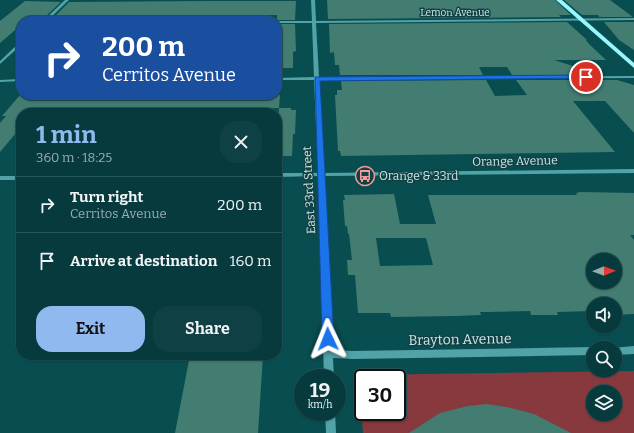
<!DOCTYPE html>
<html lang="en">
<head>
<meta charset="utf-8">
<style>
	:root { --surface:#063a3d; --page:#0f4144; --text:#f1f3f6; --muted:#98adb0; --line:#275457; --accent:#90b9f0 }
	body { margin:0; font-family:Bitter,serif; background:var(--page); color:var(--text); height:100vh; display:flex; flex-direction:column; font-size:15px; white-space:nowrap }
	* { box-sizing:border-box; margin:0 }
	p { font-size:13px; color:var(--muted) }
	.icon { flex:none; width:22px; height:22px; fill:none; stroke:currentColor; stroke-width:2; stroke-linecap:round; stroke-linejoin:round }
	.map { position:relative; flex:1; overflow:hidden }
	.panel { position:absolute; left:16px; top:108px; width:266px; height:252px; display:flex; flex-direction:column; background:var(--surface); border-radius:16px; box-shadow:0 1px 3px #0004,0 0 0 1px var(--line) }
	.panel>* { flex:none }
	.top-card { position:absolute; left:16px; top:16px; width:266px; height:84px; border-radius:16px; box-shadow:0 1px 3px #0004,0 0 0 1px var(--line); background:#1a4fa0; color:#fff; overflow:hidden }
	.needle { width:26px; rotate:89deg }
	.controls { position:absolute; left:586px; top:253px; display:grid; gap:8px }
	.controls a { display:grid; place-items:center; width:36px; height:36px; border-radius:50%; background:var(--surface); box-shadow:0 1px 3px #0004,0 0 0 1px var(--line); font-size:20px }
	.speed { position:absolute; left:294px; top:369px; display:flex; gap:8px; font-size:20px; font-weight:700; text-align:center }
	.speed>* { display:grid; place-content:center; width:52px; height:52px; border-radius:50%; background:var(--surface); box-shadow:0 1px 3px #0004,0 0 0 1px var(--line); line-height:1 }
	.speed small { font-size:10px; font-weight:400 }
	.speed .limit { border:2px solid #111; border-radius:6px; background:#fff; color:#111 }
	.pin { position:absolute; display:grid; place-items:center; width:34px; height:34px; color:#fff; margin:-17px; border:2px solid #fff; border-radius:50%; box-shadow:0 1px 4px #0007 }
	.me { position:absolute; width:44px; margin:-22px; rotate:358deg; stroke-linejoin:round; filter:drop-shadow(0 0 3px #0008) }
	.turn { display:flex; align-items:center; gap:14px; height:84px; padding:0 20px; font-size:18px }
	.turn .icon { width:52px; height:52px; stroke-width:2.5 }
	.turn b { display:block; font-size:28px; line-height:34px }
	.round { display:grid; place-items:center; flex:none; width:42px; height:42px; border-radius:16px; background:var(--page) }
	.headline { display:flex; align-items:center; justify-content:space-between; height:68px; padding:0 20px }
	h1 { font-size:24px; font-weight:700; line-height:30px; color:var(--accent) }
	.button { display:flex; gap:8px; margin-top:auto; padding:8px 20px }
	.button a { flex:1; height:46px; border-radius:16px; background:var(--accent); color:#111; font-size:16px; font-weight:700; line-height:46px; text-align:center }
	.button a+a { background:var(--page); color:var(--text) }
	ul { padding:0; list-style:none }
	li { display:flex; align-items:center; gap:12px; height:56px; padding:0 20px; border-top:1px solid var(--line) }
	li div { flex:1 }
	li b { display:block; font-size:15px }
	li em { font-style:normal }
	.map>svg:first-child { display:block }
	.green { fill:#88393d; fill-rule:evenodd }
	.building { fill:#437c71; fill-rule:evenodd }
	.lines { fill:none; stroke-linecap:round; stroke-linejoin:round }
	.minor { fill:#52a3a8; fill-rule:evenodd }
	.major { fill:#98f7fc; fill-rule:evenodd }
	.route { fill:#1a73e8; stroke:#114b97 }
	.labels { text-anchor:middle; stroke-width:3; stroke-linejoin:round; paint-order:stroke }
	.far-street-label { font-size:10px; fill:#cae7e9; stroke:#124144 }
	.street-label { font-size:12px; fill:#cae7e9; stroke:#124144 }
	.poi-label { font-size:12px; fill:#cae7e9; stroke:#124144; text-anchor:start }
	.near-street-label { font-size:14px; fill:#cae7e9; stroke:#124144 }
</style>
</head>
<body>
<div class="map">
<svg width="634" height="433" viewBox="0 0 634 433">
	<rect width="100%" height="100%" fill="#084e51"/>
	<path class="green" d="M 634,371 L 634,433 L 363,433 L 358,375 ZM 363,378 L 397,378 L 397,412 L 363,412 ZM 593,392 L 615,392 L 615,414 L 593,414 Z"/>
	<path class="building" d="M 327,0 L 555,0 L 571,15 L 559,15 L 561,17 L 328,19 Z
		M 564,0 L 610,0 L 633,17 L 599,17 L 598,15 L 582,15 Z
		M 25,1 L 61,2 L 46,16 L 31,16 L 25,21 L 21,21 L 21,25 L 0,43 L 0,21 Z
		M 207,1 L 296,1 L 295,20 L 277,20 L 277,15 L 55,16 L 69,2 Z
		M 567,22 L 587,40 L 586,40 L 589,44 L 606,60 L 554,60 L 601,75 L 512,75 L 507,67 L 479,67 L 483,75 L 340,75 L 339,65 L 335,65 L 334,52 L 330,53 L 329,24 Z
		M 604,22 L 634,22 L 634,50 L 619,40 Z
		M 277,24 L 295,24 L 296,51 L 293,52 L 293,68 L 279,68 L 280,51 L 280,46 L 278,46 L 279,35 L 277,35 Z
		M 486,80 L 495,96 L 527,95 L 516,80 L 617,80 L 634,85 L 634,133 L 605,101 L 573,101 L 615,152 L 341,156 L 340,151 L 338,151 L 335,95 L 337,95 L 337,90 L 342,90 L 341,81 Z
		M 20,95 L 280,95 L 279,108 L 240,109 L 239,113 L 188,113 L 189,110 L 145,111 L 116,113 L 21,113 L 21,127 L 0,152 L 0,123 L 6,116 L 2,116 Z
		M 279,108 L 291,108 L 291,110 L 296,110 L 295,134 L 293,134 L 292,156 L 277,156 Z
		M 580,192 L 634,193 L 634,235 L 630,235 L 634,240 L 634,314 L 615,315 L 615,304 L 593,304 L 593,311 L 557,312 L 558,315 L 531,315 L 530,311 L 488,312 L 480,312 L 481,315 L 456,316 L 391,317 L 390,313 L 358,313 L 355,275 L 348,275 L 347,260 L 352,260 L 349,234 L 348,234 L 347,226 L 345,226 L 343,200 L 345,200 L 344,195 L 394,194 L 400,224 L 436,224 L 428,195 L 577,195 L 576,193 ZM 376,238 L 426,238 L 433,265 L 380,266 ZM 593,260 L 615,260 L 615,282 L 593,282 Z
		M 190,355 L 263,355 L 258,433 L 175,433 Z
		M 487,404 L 511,408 L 534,414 L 571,433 L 409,433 L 440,413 L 468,406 Z"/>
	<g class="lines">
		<path class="minor" d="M 65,0 L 69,0 L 47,21 L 43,21 Z
			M 311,0 L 315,0 L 316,21 L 634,18 L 634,20 L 316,23 L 319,77 L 634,76 L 634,78 L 319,80 L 325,173 L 634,169 L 634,173 L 325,176 L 333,350 L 353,351 L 593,347 L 595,348 L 593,348 L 593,355 L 353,359 L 333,358 L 334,378 L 324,378 L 318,176 L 277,177 L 277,173 L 318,173 L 314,80 L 277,80 L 277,78 L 314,77 L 312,23 L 277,23 L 276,21 L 312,21 Z
			M 20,42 L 21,42 L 21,45 L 0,64 L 0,61 Z
			M 21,79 L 21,81 L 0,82 L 0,80 Z
			M 0,176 L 21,176 L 21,180 L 0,180 Z
			M 634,346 L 634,354 L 615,355 L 615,348 L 613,348 Z
			M 325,412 L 335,412 L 336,433 L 326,433 Z"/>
		<path class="major" d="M 556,0 L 562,0 L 634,63 L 634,68 Z"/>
	</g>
	<path class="route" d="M 586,75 L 589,77 L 588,78 L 320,81 L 334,339 L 332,342 L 328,344 L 324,342 L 322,339 L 315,77 Z"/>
	<defs>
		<g id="bus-ring" transform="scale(1)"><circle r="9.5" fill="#124144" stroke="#f59b9b" stroke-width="1.5"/><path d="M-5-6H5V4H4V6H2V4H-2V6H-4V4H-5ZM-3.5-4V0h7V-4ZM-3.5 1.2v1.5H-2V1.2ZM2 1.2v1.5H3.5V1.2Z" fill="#f59b9b"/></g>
	</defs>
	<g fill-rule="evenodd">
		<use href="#bus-ring" x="365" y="176"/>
	</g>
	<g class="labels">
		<g class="far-street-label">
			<text x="455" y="16">Lemon Avenue</text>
		</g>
		<g class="street-label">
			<text transform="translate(515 161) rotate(-1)" y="4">Orange Avenue</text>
			<text transform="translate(309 190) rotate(-93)" y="4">East 33rd Street</text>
		</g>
		<g class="poi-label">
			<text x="379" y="180">Orange &amp; 33rd</text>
		</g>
		<g class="near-street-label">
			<text transform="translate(460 339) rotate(-1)" y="5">Brayton Avenue</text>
		</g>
	</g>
</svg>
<div class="controls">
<a><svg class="needle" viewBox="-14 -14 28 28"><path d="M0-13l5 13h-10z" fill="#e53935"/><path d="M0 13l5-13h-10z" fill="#98adb0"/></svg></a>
<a><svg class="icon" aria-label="sound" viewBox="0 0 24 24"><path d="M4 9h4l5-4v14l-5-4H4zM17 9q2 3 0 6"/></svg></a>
<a><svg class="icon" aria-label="search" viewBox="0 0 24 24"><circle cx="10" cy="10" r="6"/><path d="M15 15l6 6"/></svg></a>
<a><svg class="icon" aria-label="layers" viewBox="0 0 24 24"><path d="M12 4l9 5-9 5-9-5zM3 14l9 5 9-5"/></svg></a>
</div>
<div class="speed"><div>19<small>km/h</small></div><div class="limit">30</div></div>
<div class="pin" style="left:586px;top:77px;background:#d93025"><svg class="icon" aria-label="arrive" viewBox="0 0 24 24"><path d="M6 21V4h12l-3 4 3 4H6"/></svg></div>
<svg class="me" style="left:328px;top:339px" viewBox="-20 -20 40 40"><path d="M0-17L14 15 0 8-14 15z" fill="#1a73e8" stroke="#fff" stroke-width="4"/></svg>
<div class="top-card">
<div class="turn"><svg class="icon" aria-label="right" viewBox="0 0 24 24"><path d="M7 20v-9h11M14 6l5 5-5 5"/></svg><div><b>200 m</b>Cerritos Avenue</div></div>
</div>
<section class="panel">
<div class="headline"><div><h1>1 min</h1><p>360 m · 18:25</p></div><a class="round"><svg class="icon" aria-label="close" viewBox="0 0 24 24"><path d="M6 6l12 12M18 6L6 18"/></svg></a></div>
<ul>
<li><svg class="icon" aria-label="right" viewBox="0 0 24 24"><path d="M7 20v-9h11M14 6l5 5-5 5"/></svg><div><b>Turn right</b><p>Cerritos Avenue</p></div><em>200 m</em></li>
<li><svg class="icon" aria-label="arrive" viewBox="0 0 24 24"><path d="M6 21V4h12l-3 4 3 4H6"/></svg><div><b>Arrive at destination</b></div><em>160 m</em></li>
</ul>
<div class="button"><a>Exit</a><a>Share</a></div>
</section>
</div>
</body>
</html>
